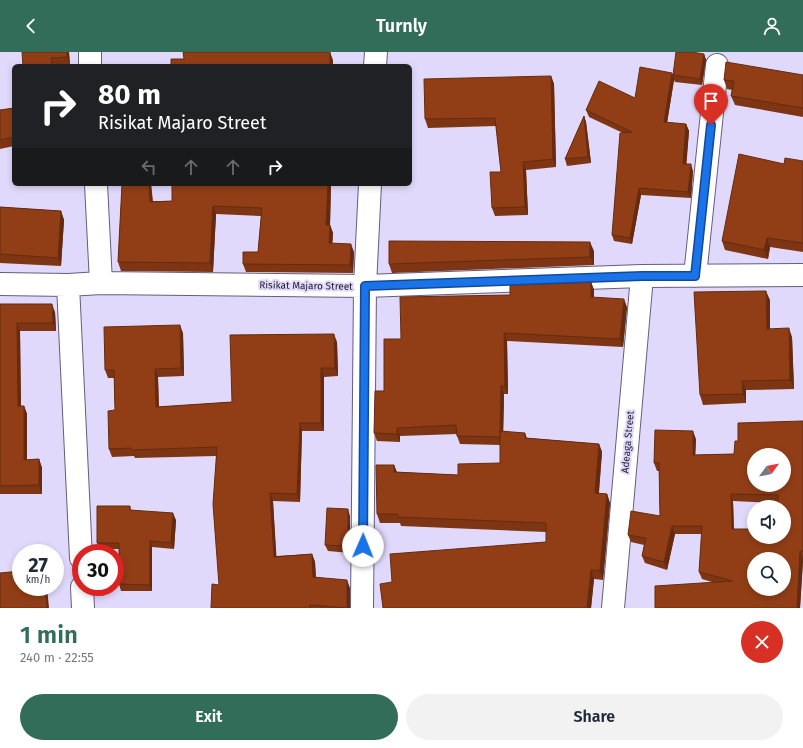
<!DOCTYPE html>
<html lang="en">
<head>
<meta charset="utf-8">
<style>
	:root { --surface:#fff; --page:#f2f2f3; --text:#1f2937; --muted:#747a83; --accent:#316d59 }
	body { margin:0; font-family:"Fira Sans",sans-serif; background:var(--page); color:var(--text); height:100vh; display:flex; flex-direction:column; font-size:15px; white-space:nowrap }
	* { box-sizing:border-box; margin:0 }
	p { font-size:13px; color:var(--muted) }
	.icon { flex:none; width:22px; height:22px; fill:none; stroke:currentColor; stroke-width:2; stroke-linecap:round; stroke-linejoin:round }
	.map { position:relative; height:556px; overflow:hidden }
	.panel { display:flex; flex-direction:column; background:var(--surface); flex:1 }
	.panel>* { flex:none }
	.hud { position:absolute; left:12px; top:12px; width:400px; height:122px; border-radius:6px; box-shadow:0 2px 6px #0003; background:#202124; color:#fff; overflow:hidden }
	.needle { width:26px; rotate:57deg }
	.buttons { position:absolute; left:747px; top:396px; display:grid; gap:8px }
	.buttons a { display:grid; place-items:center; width:44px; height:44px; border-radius:50%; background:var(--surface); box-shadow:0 2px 6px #0003; font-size:20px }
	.speed { position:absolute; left:12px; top:492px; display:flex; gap:8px; font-size:20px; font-weight:700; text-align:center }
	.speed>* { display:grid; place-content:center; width:52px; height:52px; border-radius:50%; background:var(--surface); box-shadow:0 2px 6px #0003; line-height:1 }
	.speed small { font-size:10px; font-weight:400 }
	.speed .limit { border:6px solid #d22; background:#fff; color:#111 }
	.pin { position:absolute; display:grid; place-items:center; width:34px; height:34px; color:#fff; margin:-41px -17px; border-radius:50% 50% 50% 0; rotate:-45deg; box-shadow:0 0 4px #0007 }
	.pin .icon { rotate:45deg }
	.me { position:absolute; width:44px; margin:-22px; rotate:1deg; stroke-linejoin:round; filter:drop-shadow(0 0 3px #0008) }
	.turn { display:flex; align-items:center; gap:14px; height:84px; padding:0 20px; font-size:18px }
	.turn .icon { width:52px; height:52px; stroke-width:2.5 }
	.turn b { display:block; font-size:28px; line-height:34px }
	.lanes { display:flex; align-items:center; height:38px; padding:0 20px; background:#0003; justify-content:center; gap:20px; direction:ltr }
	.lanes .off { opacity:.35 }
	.round { display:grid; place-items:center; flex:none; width:42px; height:42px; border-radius:21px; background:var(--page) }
	.overview { display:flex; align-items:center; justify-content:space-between; height:68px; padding:0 20px }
	h1 { font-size:24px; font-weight:600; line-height:30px; color:var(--accent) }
	.action { display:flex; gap:8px; margin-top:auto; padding:8px 20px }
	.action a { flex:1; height:46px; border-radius:24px; background:var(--accent); color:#fff; font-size:16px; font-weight:600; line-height:46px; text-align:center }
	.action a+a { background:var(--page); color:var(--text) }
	header { display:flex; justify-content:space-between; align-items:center; height:52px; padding:0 20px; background:var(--accent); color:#fff; font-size:18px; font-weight:600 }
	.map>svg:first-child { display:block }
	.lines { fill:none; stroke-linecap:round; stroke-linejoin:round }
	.minor-casing { stroke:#655d7c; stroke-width:24 }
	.minor { stroke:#fff; stroke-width:22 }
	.wall { fill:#7d3513; fill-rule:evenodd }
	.shaded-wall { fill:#662b0f }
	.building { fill:#913e16; stroke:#662b0f; fill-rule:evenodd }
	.route-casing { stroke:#114b97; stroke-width:10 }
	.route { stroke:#1a73e8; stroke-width:7 }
	.labels { text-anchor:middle; stroke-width:4; stroke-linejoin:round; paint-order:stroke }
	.street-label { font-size:10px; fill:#1e1b28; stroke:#e1d9fc }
</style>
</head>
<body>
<header><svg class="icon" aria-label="back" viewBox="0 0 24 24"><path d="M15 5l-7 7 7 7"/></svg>Turnly<svg class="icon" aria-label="person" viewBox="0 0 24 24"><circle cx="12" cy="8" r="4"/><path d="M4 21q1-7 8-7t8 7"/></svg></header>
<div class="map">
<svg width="803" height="556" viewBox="0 0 803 556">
	<rect width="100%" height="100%" fill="#e1d9fc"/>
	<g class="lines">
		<g class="minor-casing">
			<path id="minor" d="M 90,0 L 90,14
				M 375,14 L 376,0
				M 96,132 L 101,231
				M 695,224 L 717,13
				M 0,232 L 68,233 L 101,231 L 365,234 L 642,224 L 803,223
				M 68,233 L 81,506
				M 82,535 L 83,556
				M 362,556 L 365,234 L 370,132
				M 613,556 L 642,224"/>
		</g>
		<use href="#minor" class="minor"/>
	</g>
	<path class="wall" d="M 69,0 L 70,14 L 23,14 Z
		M 704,2 L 706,8 L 702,33 L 675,30 L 674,28 L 667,71 L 686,72 L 689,79 L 686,112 L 693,119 L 691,146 L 641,143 L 632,192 L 614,189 L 612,183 L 623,81 L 589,65 L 586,58 L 635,46 Z
		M 803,23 L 803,65 L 735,53 L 731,44 L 732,38 L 727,37 L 724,28 Z
		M 551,24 L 554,32 L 556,115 L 526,118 L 528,163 L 495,164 L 492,156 L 501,120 L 496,74 L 428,76 L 425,67 Z
		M 14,56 L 14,94 L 0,97 L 0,58 Z
		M 584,64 L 586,70 L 591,111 L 567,114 L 565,107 Z
		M 803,109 L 803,200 L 770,195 L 768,207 L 725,198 L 722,189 L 784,112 Z
		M 122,132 L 151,132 L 153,149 L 172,149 L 172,132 L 331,132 L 330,173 L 333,181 L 332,191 L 354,200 L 353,221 L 246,220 L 243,212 L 258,200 L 261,164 L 216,162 L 213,220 L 121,219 L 118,210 Z
		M 0,155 L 61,159 L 64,168 L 61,214 L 0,211 Z
		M 594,199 L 594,213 L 392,221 L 389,212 Z
		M 591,230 L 594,238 L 594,246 L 627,255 L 623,295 L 507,289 L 508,342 L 504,342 L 503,380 L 525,381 L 527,386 L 599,392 L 602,400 L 599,441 L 607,442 L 610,451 L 603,528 L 594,527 L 591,556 L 383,556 L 392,530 L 546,490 L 546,480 L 401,474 L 400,471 L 380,471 L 377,462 L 394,413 L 397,420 L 458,423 L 500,411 L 500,393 L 460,392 L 457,384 L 457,382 L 400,384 L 400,390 L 377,389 L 374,381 L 384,339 L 401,287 L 510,243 Z
		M 770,248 L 770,277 L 792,285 L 794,337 L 746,338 L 746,351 L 703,353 L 700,343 Z
		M 0,252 L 55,260 L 56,279 L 20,279 L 21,354 L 24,354 L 27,362 L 27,408 L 39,407 L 42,416 L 42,442 L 0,442 Z
		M 183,281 L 184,324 L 158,325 L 159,355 L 232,350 L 337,290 L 338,324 L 324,325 L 324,379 L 302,379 L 300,450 L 273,449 L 276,504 L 312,502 L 315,510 L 316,525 L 350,536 L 350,556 L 211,556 L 219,533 L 216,404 L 135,406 L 134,404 L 112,405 L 109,397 L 115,358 L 114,326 L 108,326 L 105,318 Z
		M 803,369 L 803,508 L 800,556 L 655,556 L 712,530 L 702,527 L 699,520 L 702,482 L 675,482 L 667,518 L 645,511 L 642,504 L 644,493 L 631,490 L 628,483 L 660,464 L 659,419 L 657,419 L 654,411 L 696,387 L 695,403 L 734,402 L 738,389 ZM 733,449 L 778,451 L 784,485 L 734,477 Z
		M 130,454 L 131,458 L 176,468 L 174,497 L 152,495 L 152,539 L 121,539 L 119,532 L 119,497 L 99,497 L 97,491 Z
		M 350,464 L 350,501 L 328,499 L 325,493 Z"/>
	<path class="shaded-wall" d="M 67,0 L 69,0 L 70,14 L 67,5 Z
		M 330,0 L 333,8 L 333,14 L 330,14 Z
		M 704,2 L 706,8 L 702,33 L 700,27 Z
		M 672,21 L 674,28 L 666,77 L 664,70 Z
		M 551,24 L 554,32 L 556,115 L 553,107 Z
		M 584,64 L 586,70 L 591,111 L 588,105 Z
		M 686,72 L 689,79 L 686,118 L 683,112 Z
		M 523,110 L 526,118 L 528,163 L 525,155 Z
		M 691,112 L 693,119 L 691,146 L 688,140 Z
		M 149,132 L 151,132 L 153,158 L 150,150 Z
		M 328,132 L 331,132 L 330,173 L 333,181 L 332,200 L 329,191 L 326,173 Z
		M 639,136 L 641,143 L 632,192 L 630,186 Z
		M 213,154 L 216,162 L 213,220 L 210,211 Z
		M 61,159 L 64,168 L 61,214 L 58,206 Z
		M 767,186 L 770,195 L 768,207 L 764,198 Z
		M 590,190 L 594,199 L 594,213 L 590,205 Z
		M 351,192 L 354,200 L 353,221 L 350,213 Z
		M 591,230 L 594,238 L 594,253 L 591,245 Z
		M 766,239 L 770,248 L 770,286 L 767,277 Z
		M 624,247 L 627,255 L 623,295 L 620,287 Z
		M 52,252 L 55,260 L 56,279 L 53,271 Z
		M 17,271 L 20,279 L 21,362 L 18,354 Z
		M 180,273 L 183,281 L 184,324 L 181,316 Z
		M 789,276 L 792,285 L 794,337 L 790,328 Z
		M 504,281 L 507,289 L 508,342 L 505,334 Z
		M 334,282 L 337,290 L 338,324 L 335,316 Z
		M 321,316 L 324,325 L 324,379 L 321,371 Z
		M 155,317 L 158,325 L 159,364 L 156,355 Z
		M 742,329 L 746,338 L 746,351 L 743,342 Z
		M 501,334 L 504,342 L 503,393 L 500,385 Z
		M 24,354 L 27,362 L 27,416 L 24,408 Z
		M 300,371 L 302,379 L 300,450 L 297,442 Z
		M 397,376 L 400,384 L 400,390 L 397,382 Z
		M 693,379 L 696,387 L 695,411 L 693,403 Z
		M 599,392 L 602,400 L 598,449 L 595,441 Z
		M 39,407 L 42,416 L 42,442 L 39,433 Z
		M 394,413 L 397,421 L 394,420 Z
		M 270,441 L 273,449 L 277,513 L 274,505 Z
		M 607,442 L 610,451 L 603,528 L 600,519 Z
		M 731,442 L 733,449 L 734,485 L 732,477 Z
		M 348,457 L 350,464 L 350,501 L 348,494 Z
		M 173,461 L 176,468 L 174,497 L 171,491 Z
		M 672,474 L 675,482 L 667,518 L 664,510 Z
		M 150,489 L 152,495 L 152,539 L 150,533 Z
		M 800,499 L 803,508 L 800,556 L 797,556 Z
		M 312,502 L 315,510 L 316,533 L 313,525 Z
		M 591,518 L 594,527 L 591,556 L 587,556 Z
		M 347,528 L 350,536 L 350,556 L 347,556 Z
		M 45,535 L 47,535 L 49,556 L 47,556 Z"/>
	<path class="building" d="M 22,0 L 67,0 L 67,5 L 51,6 L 52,14 L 23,14 Z
		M 183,0 L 330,0 L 330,14 L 171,14 L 171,7 L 184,7 Z
		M 676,0 L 692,0 L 704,2 L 700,27 L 673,23 Z
		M 726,10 L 803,23 L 803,56 L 731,44 L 734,29 L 724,28 Z
		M 640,15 L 672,21 L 664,70 L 686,72 L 683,112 L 691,112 L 688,140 L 639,136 L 630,186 L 612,183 L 620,81 L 632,80 L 586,58 L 599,29 L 635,46 Z
		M 551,24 L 553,107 L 523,110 L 525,155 L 492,156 L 490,120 L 501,120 L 495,66 L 425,67 L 424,27 Z
		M 14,56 L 14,85 L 0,88 L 0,58 Z
		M 584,64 L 588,105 L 565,107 Z
		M 739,102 L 784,112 L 785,106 L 803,109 L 803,191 L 767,186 L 764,198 L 722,189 Z
		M 122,132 L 149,132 L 150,150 L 172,149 L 172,132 L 328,132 L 326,173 L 330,173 L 329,191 L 351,192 L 350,213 L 243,212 L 243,200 L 258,200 L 262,156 L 213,154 L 210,211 L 118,210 Z
		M 0,155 L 61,159 L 58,206 L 0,202 Z
		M 389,189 L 590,190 L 590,205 L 389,212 Z
		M 591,230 L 591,245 L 624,247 L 620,287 L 504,281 L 505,334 L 501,334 L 500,385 L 457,384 L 456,373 L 397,376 L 397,382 L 374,381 L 375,339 L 384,339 L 384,287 L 401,287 L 400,245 L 510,243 L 510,233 Z
		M 766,239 L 767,277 L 789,276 L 790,328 L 742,329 L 743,342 L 700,343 L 694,240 Z
		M 0,252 L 52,252 L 53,271 L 17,271 L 18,354 L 24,354 L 24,408 L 39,407 L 39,433 L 0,434 Z
		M 180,273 L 181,316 L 155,317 L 156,355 L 232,350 L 230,283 L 334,282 L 335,316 L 321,316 L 321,371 L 300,371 L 297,442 L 270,441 L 274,505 L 312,502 L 313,525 L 347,528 L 347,556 L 310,553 L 310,556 L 211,556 L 212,532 L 219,533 L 213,452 L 217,395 L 132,398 L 131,396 L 109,397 L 108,359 L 115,358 L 114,318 L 105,318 L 104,275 Z
		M 803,369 L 803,499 L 800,499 L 797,556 L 655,556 L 655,534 L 733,529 L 699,520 L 702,474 L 672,474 L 664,510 L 642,504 L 646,486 L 628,483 L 631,459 L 660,464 L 659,411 L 654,411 L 655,378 L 693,379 L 693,403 L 734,402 L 735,389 L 738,389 L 738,371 ZM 754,403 L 784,403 L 784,433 L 754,433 ZM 731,442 L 778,443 L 778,455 L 784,455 L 784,485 L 754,485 L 754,477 L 732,477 ZM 754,507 L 784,507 L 784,537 L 754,537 Z
		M 500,379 L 525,381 L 525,386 L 599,392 L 595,441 L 607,442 L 600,519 L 591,518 L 587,556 L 383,556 L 380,532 L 392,530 L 390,502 L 546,490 L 546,471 L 398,465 L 398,462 L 377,462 L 376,413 L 394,413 L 394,420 L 458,423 L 458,412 L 500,411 Z
		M 97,454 L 130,454 L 130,458 L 173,461 L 171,491 L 150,489 L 150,533 L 119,532 L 119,491 L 97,491 Z
		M 327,456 L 348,457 L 348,494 L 325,493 Z
		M 21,519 L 21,535 L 45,535 L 47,556 L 0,556 L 0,521 Z"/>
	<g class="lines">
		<g class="route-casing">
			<path id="route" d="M 363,494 L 365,234 L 642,224 L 695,224 L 711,73"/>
		</g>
		<use href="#route" class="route"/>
	</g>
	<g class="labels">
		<g class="street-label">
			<text transform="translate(306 233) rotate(1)" y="4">Risikat Majaro Street</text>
			<text transform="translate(627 390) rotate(-85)" y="4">Adeaga Street</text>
		</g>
	</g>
</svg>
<div class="buttons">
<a><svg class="needle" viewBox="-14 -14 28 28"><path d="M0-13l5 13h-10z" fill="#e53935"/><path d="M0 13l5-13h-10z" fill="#747a83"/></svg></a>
<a><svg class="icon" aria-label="sound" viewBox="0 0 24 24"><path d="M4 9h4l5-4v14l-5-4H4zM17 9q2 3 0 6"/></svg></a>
<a><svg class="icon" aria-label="search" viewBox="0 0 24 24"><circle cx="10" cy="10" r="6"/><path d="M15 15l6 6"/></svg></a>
</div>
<div class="speed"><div>27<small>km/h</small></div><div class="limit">30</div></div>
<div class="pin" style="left:711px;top:73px;background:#d93025"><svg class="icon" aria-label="arrive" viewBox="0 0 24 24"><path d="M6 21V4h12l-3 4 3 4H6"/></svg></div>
<svg class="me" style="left:363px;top:494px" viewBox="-20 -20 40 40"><circle r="19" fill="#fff"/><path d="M0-13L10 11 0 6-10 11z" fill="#1a73e8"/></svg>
<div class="hud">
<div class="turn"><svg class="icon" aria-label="right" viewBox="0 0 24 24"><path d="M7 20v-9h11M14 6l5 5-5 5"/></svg><div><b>80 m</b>Risikat Majaro Street</div></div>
<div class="lanes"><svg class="icon off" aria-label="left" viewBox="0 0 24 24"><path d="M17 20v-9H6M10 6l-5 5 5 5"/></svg><svg class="icon off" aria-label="ahead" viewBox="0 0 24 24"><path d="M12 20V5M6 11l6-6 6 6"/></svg><svg class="icon off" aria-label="ahead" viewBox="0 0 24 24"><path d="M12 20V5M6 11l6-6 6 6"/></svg><svg class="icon" aria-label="right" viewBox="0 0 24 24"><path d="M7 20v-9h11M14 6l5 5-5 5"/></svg></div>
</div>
</div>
<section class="panel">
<div class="overview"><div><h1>1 min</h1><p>240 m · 22:55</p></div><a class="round" style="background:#d93025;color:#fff"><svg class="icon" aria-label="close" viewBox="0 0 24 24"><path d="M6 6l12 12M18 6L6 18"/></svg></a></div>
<div class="action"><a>Exit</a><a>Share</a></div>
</section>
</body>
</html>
